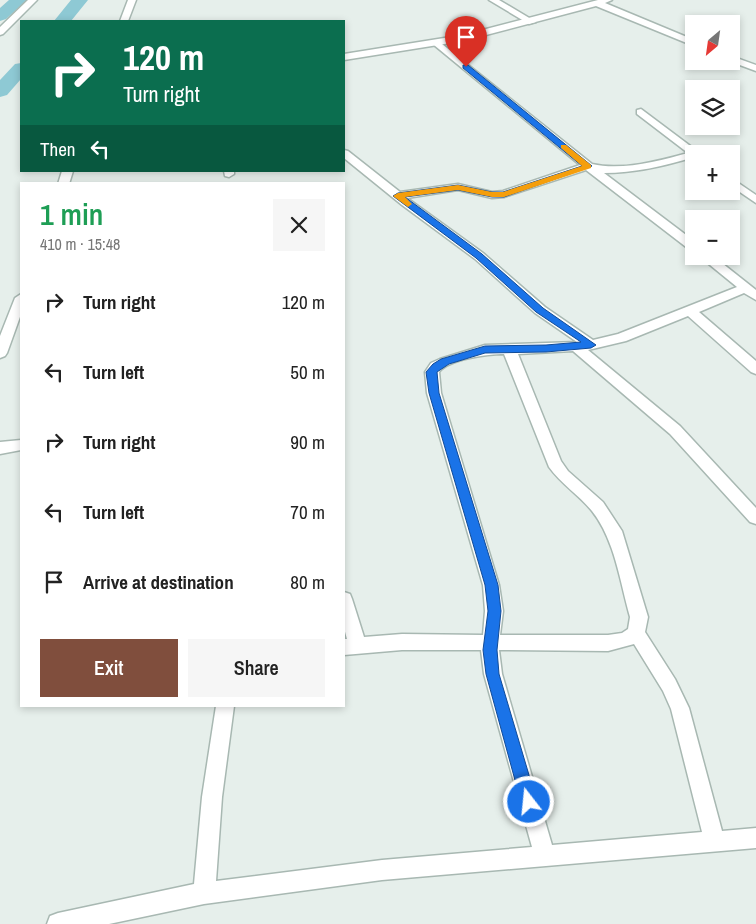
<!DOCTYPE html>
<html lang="en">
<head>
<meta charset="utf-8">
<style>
	:root { --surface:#fff; --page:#f6f6f6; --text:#222; --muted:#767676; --accent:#804e3d }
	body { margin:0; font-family:"Archivo Narrow",sans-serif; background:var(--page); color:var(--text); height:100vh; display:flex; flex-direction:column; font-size:19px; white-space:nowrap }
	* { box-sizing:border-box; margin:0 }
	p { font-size:16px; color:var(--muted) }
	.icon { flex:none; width:28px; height:28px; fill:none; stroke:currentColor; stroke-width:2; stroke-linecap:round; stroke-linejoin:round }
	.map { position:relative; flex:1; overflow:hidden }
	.details { position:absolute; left:20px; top:182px; width:325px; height:525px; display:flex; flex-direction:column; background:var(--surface); border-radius:0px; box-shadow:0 2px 8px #0003 }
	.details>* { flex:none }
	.top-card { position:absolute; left:20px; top:20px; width:325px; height:152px; border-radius:0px; box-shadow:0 2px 8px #0003; background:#0b6e4f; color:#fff; overflow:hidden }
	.needle { width:32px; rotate:209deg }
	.tools { position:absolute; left:685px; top:15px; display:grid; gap:10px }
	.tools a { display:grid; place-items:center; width:55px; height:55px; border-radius:0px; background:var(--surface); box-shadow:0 2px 8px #0003; font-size:25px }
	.pin { position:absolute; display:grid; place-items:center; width:42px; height:42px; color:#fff; margin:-51px -21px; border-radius:50% 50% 50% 0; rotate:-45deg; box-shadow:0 0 5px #0007 }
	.pin .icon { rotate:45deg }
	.me { position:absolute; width:55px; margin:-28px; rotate:344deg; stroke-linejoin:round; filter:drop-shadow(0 0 4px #0008) }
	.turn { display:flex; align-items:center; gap:18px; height:105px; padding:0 20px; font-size:22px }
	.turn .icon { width:65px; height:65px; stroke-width:2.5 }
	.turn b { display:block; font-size:35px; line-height:42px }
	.then { display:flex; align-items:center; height:48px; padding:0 20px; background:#0003; gap:10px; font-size:19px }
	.round { display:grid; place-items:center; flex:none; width:52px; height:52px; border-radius:0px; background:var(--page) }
	.headline { display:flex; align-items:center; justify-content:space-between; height:85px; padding:0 20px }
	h1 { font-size:30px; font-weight:600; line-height:38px; color:#1e9e55 }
	.action { display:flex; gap:10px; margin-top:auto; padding:10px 20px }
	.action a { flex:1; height:58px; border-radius:0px; background:var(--accent); color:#fff; font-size:20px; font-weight:600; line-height:58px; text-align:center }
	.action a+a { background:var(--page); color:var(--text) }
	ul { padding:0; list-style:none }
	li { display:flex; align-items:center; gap:15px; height:70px; padding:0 20px }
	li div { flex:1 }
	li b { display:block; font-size:19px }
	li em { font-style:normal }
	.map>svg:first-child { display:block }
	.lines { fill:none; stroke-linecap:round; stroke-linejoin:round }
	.canal { fill:#8ec9d4; fill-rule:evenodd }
	.minor-casing { stroke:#a8b8b2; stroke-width:3 }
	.tertiary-casing { stroke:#a8b8b2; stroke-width:3 }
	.minor { fill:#fff; fill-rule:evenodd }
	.tertiary { fill:#fff; fill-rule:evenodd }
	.route { fill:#1a73e8; stroke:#114b97 }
	.slow { fill:#f59e0b }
</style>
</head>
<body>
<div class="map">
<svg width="756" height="924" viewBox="0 0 756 924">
	<rect width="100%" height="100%" fill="#e6efeb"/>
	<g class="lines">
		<path class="canal" d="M 9,0 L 27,0 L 6,19 L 0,21 L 0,8 Z
			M 71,0 L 88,0 L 71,21 L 54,21 Z
			M 21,63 L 21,79 L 7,95 L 0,97 L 0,80 L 15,64 Z"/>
		<g class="minor-casing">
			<path id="minor" d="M 28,0 L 37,0 L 3,34 L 0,35 L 0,27 Z
				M 489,0 L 499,0 L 536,22 L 529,24 Z
				M 437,40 L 592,164 C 621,171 659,161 688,153 L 637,114 L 637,110 L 641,109 L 701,154 L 694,154 L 694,157 C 665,166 634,173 604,173 L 694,241 L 694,251 L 690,250 L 586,170 L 504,197 L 492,198 L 458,190 L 407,198 L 483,253 L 545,307 L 593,340 L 618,334 L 737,287 L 699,256 L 713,256 L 756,290 L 756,300 L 744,293 L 699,312 L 756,361 L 756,374 L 751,372 L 688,316 L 626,341 L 588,350 L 680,426 L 756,508 L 756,524 L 750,522 L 670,434 L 573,351 L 518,354 L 561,461 L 568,471 L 603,502 L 622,531 L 648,617 L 645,632 L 675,679 L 689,708 L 722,831 L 756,828 L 756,848 L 382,880 L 204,904 L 109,924 L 47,924 L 50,916 L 58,913 L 194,884 L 202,797 L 216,706 L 234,706 L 222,797 L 216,881 L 382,860 L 532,847 L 484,674 L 481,650 L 402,650 L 344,655 L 344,639 L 347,639 L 344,628 L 344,592 L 350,594 L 352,599 L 364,637 L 402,634 L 483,635 L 485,611 L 483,585 L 427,393 L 425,372 L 431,363 L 440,359 L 485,345 L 577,342 L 535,313 L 475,259 L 402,205 L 344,158 L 344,150 L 348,151 L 400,192 L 458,184 L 492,192 L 503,191 L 580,165 L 434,45 L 433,43 ZM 504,354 L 549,467 C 561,484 579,495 592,511 C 615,540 620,582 630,617 L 628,629 L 622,633 L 608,635 L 500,635 L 503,611 L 499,585 L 441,393 L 439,372 C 449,359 489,354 504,354 ZM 634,644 L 663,691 L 671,709 L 702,832 L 552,845 L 502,674 L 499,650 L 608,651 Z
				M 224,171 L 234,171 L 234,174 L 229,177 L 225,176 Z
				M 731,178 L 756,195 L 756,203 L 731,186 Z
				M 21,440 L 21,450 L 0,454 L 0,442 Z"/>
		</g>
		<g class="tertiary-casing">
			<path id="tertiary" d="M 128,0 L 136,0 L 128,21 L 120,21 Z
				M 598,0 L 612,0 L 605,3 L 694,40 L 694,46 L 596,6 L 463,41 L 344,60 L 344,54 L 463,35 Z
				M 731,56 L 756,65 L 756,71 L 729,61 L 731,61 Z
				M 62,171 L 73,171 L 69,184 L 58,184 Z
				M 21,294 L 21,314 L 7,353 L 5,356 L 0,358 L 0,336 L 15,298 Z"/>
		</g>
		<use href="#minor" class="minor"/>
		<use href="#tertiary" class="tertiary"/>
	</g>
	<path class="route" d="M 463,65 L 468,65 L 592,166 L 504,197 L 492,197 L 458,190 L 405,197 L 482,254 L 543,308 L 596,345 L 591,348 L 546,352 L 485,353 L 449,364 L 437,372 L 439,393 L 498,585 L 501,611 L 497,650 L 499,674 L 537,802 L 534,807 L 529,809 L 524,807 L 521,802 L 486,674 L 483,650 L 488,611 L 485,585 L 429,393 L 426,372 L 433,364 L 441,359 L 485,346 L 546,345 L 581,342 L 536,312 L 476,258 L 393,196 L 398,193 L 458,185 L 492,192 L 503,192 L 582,166 L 463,68 Z"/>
	<path class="slow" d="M 561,145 L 566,145 L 591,165 L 591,168 L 504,197 L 492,197 L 458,190 L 405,197 L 412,204 L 408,207 L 393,196 L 398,193 L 458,185 L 492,192 L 503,192 L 582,166 L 561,148 Z"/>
</svg>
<div class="tools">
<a><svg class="needle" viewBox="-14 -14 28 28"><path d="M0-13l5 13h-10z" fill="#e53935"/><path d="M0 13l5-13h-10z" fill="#767676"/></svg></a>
<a><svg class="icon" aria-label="layers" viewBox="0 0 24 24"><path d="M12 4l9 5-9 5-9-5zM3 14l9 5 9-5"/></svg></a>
<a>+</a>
<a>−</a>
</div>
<div class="pin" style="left:466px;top:67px;background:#d93025"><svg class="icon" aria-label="arrive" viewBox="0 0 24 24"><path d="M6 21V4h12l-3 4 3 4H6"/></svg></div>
<svg class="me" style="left:529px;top:802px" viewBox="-20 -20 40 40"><circle r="17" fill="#1a73e8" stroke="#fff" stroke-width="3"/><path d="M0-11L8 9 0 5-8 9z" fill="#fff"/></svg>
<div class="top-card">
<div class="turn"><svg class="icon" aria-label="right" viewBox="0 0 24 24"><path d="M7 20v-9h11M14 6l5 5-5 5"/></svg><div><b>120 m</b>Turn right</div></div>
<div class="then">Then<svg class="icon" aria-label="left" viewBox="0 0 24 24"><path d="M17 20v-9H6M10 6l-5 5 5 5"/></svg></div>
</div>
<section class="details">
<div class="headline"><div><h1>1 min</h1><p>410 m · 15:48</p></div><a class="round"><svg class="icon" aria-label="close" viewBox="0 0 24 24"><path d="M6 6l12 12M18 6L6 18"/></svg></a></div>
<ul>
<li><svg class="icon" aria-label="right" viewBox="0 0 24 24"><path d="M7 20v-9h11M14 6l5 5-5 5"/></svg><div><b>Turn right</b></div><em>120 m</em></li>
<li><svg class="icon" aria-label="left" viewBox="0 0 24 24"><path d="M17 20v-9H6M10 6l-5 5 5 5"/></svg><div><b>Turn left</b></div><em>50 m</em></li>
<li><svg class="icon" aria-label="right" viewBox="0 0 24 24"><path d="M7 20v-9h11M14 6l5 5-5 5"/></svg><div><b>Turn right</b></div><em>90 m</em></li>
<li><svg class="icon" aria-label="left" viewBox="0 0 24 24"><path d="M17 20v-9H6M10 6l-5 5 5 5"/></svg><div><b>Turn left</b></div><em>70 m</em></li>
<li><svg class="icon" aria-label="arrive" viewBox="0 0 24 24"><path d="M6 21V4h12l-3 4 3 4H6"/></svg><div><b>Arrive at destination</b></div><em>80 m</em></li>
</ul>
<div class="action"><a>Exit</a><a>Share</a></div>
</section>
</div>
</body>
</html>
